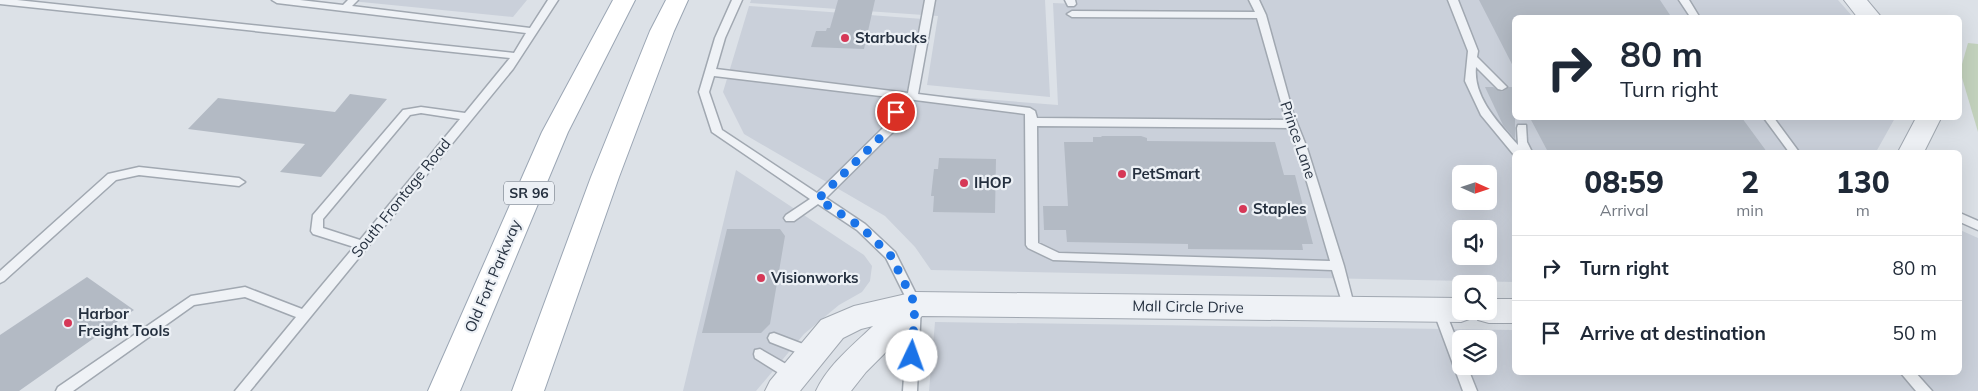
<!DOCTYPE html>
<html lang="en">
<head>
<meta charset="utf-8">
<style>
	:root { --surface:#fff; --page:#f2f2f3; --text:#1f2937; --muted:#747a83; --line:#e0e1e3 }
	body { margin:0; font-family:Mulish,sans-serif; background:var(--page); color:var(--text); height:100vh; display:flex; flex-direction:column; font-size:19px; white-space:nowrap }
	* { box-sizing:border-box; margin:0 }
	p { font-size:16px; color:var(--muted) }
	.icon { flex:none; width:28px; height:28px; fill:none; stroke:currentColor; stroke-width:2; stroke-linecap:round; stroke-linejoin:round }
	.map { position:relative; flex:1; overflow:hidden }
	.panel { position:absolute; left:1512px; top:150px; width:450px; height:225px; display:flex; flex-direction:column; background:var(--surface); border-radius:8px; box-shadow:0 5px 20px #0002 }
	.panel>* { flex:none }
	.banner { position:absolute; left:1512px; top:15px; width:450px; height:105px; border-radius:8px; box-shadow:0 5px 20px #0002; background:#fff; color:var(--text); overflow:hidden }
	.needle { width:32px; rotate:93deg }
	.fabs { position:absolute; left:1452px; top:165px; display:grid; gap:10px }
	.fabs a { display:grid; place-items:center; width:45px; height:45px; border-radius:8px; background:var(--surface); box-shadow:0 5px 20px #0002; font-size:25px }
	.pin { position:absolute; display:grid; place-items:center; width:42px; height:42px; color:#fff; margin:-21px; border:2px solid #fff; border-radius:50%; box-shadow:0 1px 5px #0007 }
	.me { position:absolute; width:55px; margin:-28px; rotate:3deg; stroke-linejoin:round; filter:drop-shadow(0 0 4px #0008) }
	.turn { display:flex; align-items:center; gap:18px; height:105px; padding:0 25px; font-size:22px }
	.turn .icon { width:65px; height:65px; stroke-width:2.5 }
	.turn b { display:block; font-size:35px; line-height:42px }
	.eta { display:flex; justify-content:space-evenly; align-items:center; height:85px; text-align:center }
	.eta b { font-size:30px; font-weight:800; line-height:35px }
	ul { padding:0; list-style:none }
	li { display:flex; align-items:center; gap:15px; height:65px; padding:0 25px; border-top:1px solid var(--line) }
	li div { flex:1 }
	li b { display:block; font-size:19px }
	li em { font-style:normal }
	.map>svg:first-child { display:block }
	.built { fill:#cad0da; fill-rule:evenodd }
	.green { fill:#c3d2bd }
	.building { fill:#b3bac4 }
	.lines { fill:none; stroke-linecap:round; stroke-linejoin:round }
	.service-casing { stroke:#a1a8b1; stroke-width:3 }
	.tertiary-casing { stroke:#a1a8b1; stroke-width:2 }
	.primary-casing { stroke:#9ba6b4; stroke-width:2 }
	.service { fill:#eff2f6; fill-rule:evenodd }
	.tertiary { fill:#eff2f6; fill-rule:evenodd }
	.primary { fill:#fff; fill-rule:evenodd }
	.route { stroke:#1a73e8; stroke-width:9; stroke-dasharray:0 16.2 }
	.poi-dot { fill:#d63857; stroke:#ecf0f5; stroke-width:2 }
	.labels { text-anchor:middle; stroke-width:4.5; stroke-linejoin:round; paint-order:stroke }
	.shield { fill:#ecf0f5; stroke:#616a76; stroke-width:1 }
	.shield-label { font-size:14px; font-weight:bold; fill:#25303f }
	.poi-label { font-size:15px; font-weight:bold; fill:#25303f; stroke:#ecf0f5; text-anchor:start }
	.street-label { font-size:15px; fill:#25303f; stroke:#ecf0f5 }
</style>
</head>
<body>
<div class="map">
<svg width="1978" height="391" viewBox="0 0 1978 391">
	<rect width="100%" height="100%" fill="#dce1e7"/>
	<path class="built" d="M 341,0 L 527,0 L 513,17 Z
		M 751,0 L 1045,0 L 1050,97 L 927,85 L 938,16 L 750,3 Z
		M 1075,0 L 1838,0 L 1853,17 L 1515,18 L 1515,118 L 1895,118 L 1876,152 L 1515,152 L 1515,282 L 931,270 L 915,247 L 885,216 L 744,134 L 723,92 L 749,6 L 923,19 L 908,93 L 1058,105 L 1053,3 L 1075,4 ZM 1461,174 L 1489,174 L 1489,201 L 1461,201 ZM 1461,229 L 1489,229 L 1489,256 L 1461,256 Z
		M 736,170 L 864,255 L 872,266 L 870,281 L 862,292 L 839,305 L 804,334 L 756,391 L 683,391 Z
		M 1960,230 L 1978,238 L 1978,391 L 929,391 L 935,322 L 1515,330 L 1515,372 L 1960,372 ZM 1461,339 L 1489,339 L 1489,366 L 1461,366 Z"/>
	<path class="green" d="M 1968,43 L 1978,44 L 1978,132 L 1960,71 Z"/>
	<path class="building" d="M 838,0 L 875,0 L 864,49 L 811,47 L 816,31 L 826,31 L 827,28 L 830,28 Z
		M 1479,0 L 1660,0 L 1672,18 L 1515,18 L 1515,70 Z
		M 1485,87 L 1493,87 L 1502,92 L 1509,87 L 1515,87 L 1515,139 L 1503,125 Z
		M 350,94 L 387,99 L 321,177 L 280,172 L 305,144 L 188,129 L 218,98 L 335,112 Z
		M 1530,118 L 1742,118 L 1767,152 L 1548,152 Z
		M 1101,136 L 1141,136 L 1147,138 L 1147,141 L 1275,142 L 1284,175 L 1295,175 L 1313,244 L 1302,244 L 1303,250 L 1188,249 L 1188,244 L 1067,242 L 1066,230 L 1044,230 L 1043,206 L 1068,206 L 1064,142 L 1093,142 L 1093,137 L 1102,137 Z
		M 939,158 L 996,159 L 995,213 L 933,212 L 934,196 L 931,196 L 934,169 L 938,169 Z
		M 727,229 L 780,229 L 785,236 L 770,324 L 761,333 L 702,333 Z
		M 87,277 L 134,310 L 19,391 L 0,391 L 0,335 Z"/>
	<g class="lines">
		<g class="service-casing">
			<path id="service" d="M 0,0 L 17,0 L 514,53 L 526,33 L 277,3 L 272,0 L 300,0 L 343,5 L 348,0 L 358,0 L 352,6 L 530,28 L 548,0 L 558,0 L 513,69 L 250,391 L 235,391 L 296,317 L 245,297 L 194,305 L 73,391 L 56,391 L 58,387 L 191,296 L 245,287 L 302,309 L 354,247 L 313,234 L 311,231 L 313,215 L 403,110 L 421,107 L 465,113 L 510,58 L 0,4 ZM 421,113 L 460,119 L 360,240 L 323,228 L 323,219 L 410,115 Z
				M 732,0 L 742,0 L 725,38 L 716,69 L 908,93 L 925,0 L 935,0 L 918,94 L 1030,108 L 1035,111 L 1037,118 L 1286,120 L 1257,18 L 1072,17 L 1067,14 L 1072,11 L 1255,12 L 1249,0 L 1259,0 L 1266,15 L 1293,113 L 1307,148 L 1344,266 L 1355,309 L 1353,312 L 1349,314 L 1345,312 L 1332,270 L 1053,260 L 1028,248 L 1026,245 L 1025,114 L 907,99 L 893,132 L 826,198 L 865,224 L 895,252 L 921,304 L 917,391 L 903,391 L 909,304 L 886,258 L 857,230 L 818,204 L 794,221 L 786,221 L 784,218 L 786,215 L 810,199 L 712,132 L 699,92 L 715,38 ZM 714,76 L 897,98 L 884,127 L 817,193 L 722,130 L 709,92 ZM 1037,126 L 1289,128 L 1297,148 L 1330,261 L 1059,253 L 1038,243 Z
				M 1065,0 L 1075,0 L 1076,4 L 1074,6 L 1068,6 Z
				M 1448,0 L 1458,0 L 1478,51 L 1477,57 L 1507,87 L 1502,90 L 1498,89 L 1476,67 C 1473,98 1499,123 1518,145 L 1517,128 L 1518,125 L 1526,125 L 1527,142 L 1532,152 L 1515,152 L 1514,155 L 1481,115 L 1465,81 L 1468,51 Z
				M 1679,0 L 1689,0 L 1700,18 L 1691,18 Z
				M 1764,118 L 1774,118 L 1799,152 L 1789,152 Z
				M 139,167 L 239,178 L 245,182 L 239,186 L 139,175 L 116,180 L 4,281 L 0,283 L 0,271 L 108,174 Z
				M 1960,213 L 1978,221 L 1978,230 L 1960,222 Z
				M 1439,305 L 1443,307 L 1445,310 L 1461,351 L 1461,366 L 1467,366 L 1477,391 L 1463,391 L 1433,310 L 1435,307 Z
				M 774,333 L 816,349 L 817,353 L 816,357 L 811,358 L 770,342 L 768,338 L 770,334 Z
				M 760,349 L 800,372 L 802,376 L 800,380 L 795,381 L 790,380 L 755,358 L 754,354 L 755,350 Z
				M 1900,372 L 1915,372 L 1932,391 L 1916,391 Z"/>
		</g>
		<g class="tertiary-casing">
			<path id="tertiary" d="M 1844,0 L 1867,0 L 1882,18 L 1858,18 Z
				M 1916,118 L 1941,118 L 1924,152 L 1898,152 Z
				M 915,292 L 1461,298 L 1461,311 L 1489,311 L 1489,299 L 1515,299 L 1515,323 L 1489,323 L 1478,320 L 1475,313 L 1472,318 L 1461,322 L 922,316 L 866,372 L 851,391 L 816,391 C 828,365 853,345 873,326 L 861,329 L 843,338 L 800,391 L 765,391 L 770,381 L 821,320 L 854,306 Z"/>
		</g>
		<g class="primary-casing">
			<path id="primary" d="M 613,0 L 635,0 L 568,132 L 460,391 L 428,391 L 542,132 Z
				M 666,0 L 688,0 L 674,31 L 619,177 L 544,391 L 512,391 L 591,177 L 650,31 Z"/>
		</g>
		<use href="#service" class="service"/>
		<use href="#tertiary" class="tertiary"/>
		<use href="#primary" class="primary"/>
	</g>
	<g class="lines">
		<path class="route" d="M 896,112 L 889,129 L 818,199 L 861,227 L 891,256 L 915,304 L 912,356"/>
	</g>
	<g class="poi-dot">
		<circle cx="845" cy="38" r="5"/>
		<circle cx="1122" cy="174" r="5"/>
		<circle cx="964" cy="183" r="5"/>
		<circle cx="1243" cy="209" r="5"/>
		<circle cx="761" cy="278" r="5"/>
		<circle cx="68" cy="323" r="5"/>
	</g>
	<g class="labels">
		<rect class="shield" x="504" y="181.5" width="50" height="23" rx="4"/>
		<g class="shield-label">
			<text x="529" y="198">SR 96</text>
		</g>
		<g class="poi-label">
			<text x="855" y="43">Starbucks</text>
			<text x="1132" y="179">PetSmart</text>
			<text x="974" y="188">IHOP</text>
			<text x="1253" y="214">Staples</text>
			<text x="771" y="283">Visionworks</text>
			<text x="78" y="319">Harbor<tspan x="78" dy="17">Freight Tools</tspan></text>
		</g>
		<g class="street-label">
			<text transform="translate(1298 140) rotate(71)" y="5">Prince Lane</text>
			<text transform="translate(401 198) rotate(-51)" y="5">South Frontage Road</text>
			<text transform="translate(493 276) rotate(-67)" y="5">Old Fort Parkway</text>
			<text transform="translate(1188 307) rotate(1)" y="5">Mall Circle Drive</text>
		</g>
	</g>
</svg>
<div class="fabs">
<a><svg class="needle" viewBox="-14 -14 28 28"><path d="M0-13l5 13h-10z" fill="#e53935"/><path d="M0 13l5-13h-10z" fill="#747a83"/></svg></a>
<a><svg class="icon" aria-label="sound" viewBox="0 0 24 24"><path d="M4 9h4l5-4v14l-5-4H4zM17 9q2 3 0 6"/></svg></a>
<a><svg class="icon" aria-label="search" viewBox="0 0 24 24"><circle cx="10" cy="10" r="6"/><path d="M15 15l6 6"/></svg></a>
<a><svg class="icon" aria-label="layers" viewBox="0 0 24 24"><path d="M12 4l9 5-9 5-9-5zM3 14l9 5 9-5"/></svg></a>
</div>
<div class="pin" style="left:896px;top:112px;background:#d93025"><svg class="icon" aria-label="arrive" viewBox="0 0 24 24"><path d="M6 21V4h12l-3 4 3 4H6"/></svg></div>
<svg class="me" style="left:912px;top:356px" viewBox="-20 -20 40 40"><circle r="19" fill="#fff"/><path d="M0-13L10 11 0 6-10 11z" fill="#1a73e8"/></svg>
<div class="banner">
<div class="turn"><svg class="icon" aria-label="right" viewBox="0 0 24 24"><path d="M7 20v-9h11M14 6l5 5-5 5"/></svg><div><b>80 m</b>Turn right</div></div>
</div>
<section class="panel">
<div class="eta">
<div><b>08:59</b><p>Arrival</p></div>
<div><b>2</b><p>min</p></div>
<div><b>130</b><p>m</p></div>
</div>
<ul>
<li><svg class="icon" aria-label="right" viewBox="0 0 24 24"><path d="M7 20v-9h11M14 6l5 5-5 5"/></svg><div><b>Turn right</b></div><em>80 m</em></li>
<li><svg class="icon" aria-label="arrive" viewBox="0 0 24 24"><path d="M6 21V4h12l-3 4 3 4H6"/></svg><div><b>Arrive at destination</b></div><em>50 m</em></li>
</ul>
</section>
</div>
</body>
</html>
